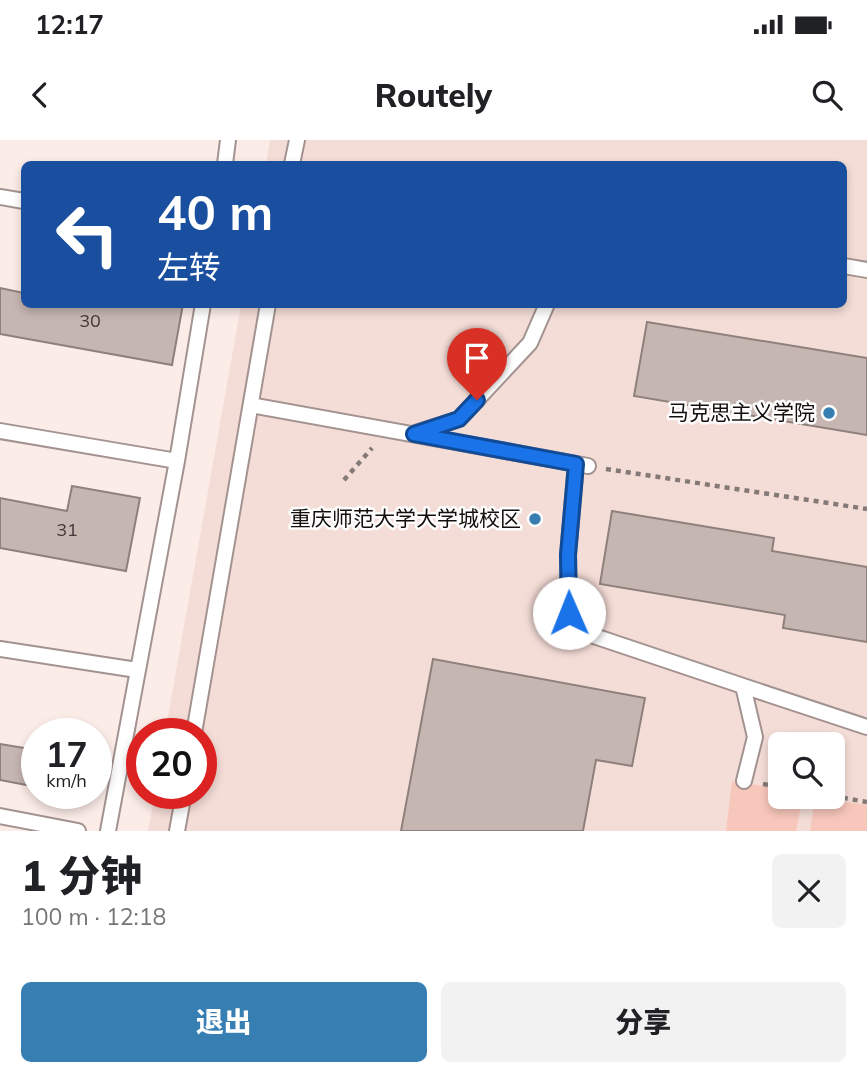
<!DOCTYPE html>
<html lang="zh">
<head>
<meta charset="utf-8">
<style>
	:root { --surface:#fff; --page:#f2f2f2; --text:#202124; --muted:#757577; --accent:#377eb3 }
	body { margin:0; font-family:Mulish,"Noto Sans SC",sans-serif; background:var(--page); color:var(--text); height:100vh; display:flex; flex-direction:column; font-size:26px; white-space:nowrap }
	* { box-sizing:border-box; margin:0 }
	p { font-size:23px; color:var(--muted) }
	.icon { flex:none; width:38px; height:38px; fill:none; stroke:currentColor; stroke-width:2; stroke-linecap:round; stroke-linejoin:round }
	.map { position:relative; height:691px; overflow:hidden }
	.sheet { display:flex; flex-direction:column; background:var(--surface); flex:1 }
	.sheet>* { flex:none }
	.hud { position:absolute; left:21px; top:21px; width:826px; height:147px; border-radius:10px; box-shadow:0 4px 10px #0003; background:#1a4fa0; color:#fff; overflow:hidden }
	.tools { position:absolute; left:768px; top:592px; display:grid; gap:14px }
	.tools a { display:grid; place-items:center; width:77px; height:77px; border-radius:10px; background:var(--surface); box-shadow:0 4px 10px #0003; font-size:35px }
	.speed { position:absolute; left:21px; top:578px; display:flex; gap:14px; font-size:35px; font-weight:700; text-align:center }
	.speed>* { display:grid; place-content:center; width:91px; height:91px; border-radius:50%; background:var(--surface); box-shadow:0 4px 10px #0003; line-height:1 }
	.speed small { font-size:18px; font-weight:400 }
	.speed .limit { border:10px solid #d22; background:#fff; color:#111 }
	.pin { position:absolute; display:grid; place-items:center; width:60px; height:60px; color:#fff; margin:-72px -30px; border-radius:50% 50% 50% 0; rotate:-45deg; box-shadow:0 0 7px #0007 }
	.pin .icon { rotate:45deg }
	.me { position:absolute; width:77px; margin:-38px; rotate:359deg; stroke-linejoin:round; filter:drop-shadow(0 0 5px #0008) }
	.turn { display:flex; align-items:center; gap:24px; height:147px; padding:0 21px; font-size:32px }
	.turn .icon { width:91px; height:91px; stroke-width:2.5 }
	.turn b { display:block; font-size:49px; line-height:60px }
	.round { display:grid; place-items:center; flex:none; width:74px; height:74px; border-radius:10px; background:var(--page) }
	.headline { display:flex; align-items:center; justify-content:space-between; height:119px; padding:0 21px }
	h1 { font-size:42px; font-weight:800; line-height:52px }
	.button { display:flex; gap:14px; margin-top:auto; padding:14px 21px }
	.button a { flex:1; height:80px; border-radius:10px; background:var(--accent); color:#fff; font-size:28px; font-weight:800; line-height:80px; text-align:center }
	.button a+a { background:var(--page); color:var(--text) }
	.status { display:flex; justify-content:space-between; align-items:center; height:49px; padding:0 35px; background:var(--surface); direction:ltr }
	.status svg { height:19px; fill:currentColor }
	header { display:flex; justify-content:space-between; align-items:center; height:91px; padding:0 21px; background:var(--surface); font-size:32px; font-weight:800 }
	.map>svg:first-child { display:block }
	.built { fill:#f5ddd7; fill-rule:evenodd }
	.green { fill:#f8c7bb }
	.building { fill:#c6b6b2; stroke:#8e807c; stroke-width:2 }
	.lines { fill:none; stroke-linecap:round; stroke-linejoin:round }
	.service-casing { stroke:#a39390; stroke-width:18 }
	.path { stroke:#847977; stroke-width:4.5; stroke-dasharray:5 5; stroke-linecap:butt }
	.service { stroke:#fff; stroke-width:14 }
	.route-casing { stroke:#114b97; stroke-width:18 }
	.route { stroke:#1a73e8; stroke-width:12 }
	.poi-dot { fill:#377eb3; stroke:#fdfdfd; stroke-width:2.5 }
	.labels { text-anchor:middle; stroke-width:5; stroke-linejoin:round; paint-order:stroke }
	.number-label { font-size:18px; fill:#403736 }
	.poi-label { font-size:21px; fill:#130d0c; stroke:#fdfdfd; text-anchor:end }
</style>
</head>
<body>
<div class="status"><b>12:17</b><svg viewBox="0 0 49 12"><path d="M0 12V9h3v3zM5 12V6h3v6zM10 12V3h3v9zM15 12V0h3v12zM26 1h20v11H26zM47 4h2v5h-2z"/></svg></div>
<header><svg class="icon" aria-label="back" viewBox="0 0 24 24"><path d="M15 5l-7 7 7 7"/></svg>Routely<svg class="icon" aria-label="search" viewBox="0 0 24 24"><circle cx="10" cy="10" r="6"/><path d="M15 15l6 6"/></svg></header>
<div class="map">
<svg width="867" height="691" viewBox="0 0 867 691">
	<rect width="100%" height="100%" fill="#fcece8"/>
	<path class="built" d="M 270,0 L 867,0 L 867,691 L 148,691 L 155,653 L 201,653 L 201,593 L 165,593 L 241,165 L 844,164 L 844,24 L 266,24 ZM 780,604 L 833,604 L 833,656 L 780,656 Z"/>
	<path class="green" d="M 732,641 L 780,649 L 780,656 L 803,656 L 796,691 L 726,691 Z
		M 815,657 L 867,665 L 867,691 L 810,691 Z"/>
	<path class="building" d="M 0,148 L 24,153 L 24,164 L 183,164 L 172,225 L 0,194 Z
		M 647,182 L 867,218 L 867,295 L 634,256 Z
		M 72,346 L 140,358 L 126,431 L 0,408 L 0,358 L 67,371 Z
		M 612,371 L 774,398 L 772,411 L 867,427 L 867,502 L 783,488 L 785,475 L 600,444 Z
		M 433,519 L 645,558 L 632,626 L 596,620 L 583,691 L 401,691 Z
		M 0,604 L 37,610 L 37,647 L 0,640 Z"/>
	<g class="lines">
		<g class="service-casing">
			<path id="service" d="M 225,24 L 228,0
				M 292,24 L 297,0
				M 0,57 L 24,61
				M 844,126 L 867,130
				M 251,265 L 588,326
				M 0,291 L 177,321
				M 415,293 L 459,279 L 530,203 L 547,164
				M 576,324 L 568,415 L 569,473 L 594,496 L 743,546 L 755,597 L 744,641
				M 0,509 L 137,530
				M 743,546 L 867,587
				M 194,593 L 268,164
				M 0,676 L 78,691
				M 108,691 L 177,321 L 203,164
				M 177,691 L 184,653"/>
		</g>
		<path class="path" d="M 606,329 L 867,369
			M 344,340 L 372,308
			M 763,644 L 780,647
			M 833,656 L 867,662"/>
		<use href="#service" class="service"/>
	</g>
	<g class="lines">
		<g class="route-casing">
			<path id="route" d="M 477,260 L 459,279 L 414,294 L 576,324 L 568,415 L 569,473"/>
		</g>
		<use href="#route" class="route"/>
	</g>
	<g class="poi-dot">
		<circle cx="829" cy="273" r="7"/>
		<circle cx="535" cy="379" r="7"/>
	</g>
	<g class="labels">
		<g class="number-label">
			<text x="90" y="187">30</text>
			<text x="67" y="396">31</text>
		</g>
		<g class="poi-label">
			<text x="815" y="280">马克思主义学院</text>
			<text x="521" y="386">重庆师范大学大学城校区</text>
		</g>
	</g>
</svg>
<div class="tools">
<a><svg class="icon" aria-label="search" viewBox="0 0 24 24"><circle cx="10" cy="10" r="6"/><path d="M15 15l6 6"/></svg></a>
</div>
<div class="speed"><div>17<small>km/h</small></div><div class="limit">20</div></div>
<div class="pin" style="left:477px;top:260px;background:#d93025"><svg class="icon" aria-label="arrive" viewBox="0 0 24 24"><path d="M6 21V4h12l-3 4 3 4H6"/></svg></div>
<svg class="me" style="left:569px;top:473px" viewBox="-20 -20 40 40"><circle r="19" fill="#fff"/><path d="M0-13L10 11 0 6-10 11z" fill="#1a73e8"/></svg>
<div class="hud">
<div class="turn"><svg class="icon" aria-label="left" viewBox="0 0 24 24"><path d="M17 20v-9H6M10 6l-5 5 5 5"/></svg><div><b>40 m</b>左转</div></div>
</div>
</div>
<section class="sheet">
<div class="headline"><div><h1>1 分钟</h1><p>100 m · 12:18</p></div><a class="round"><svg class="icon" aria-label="close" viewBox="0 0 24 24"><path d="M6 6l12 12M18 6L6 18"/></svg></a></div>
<div class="button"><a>退出</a><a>分享</a></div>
</section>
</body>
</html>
